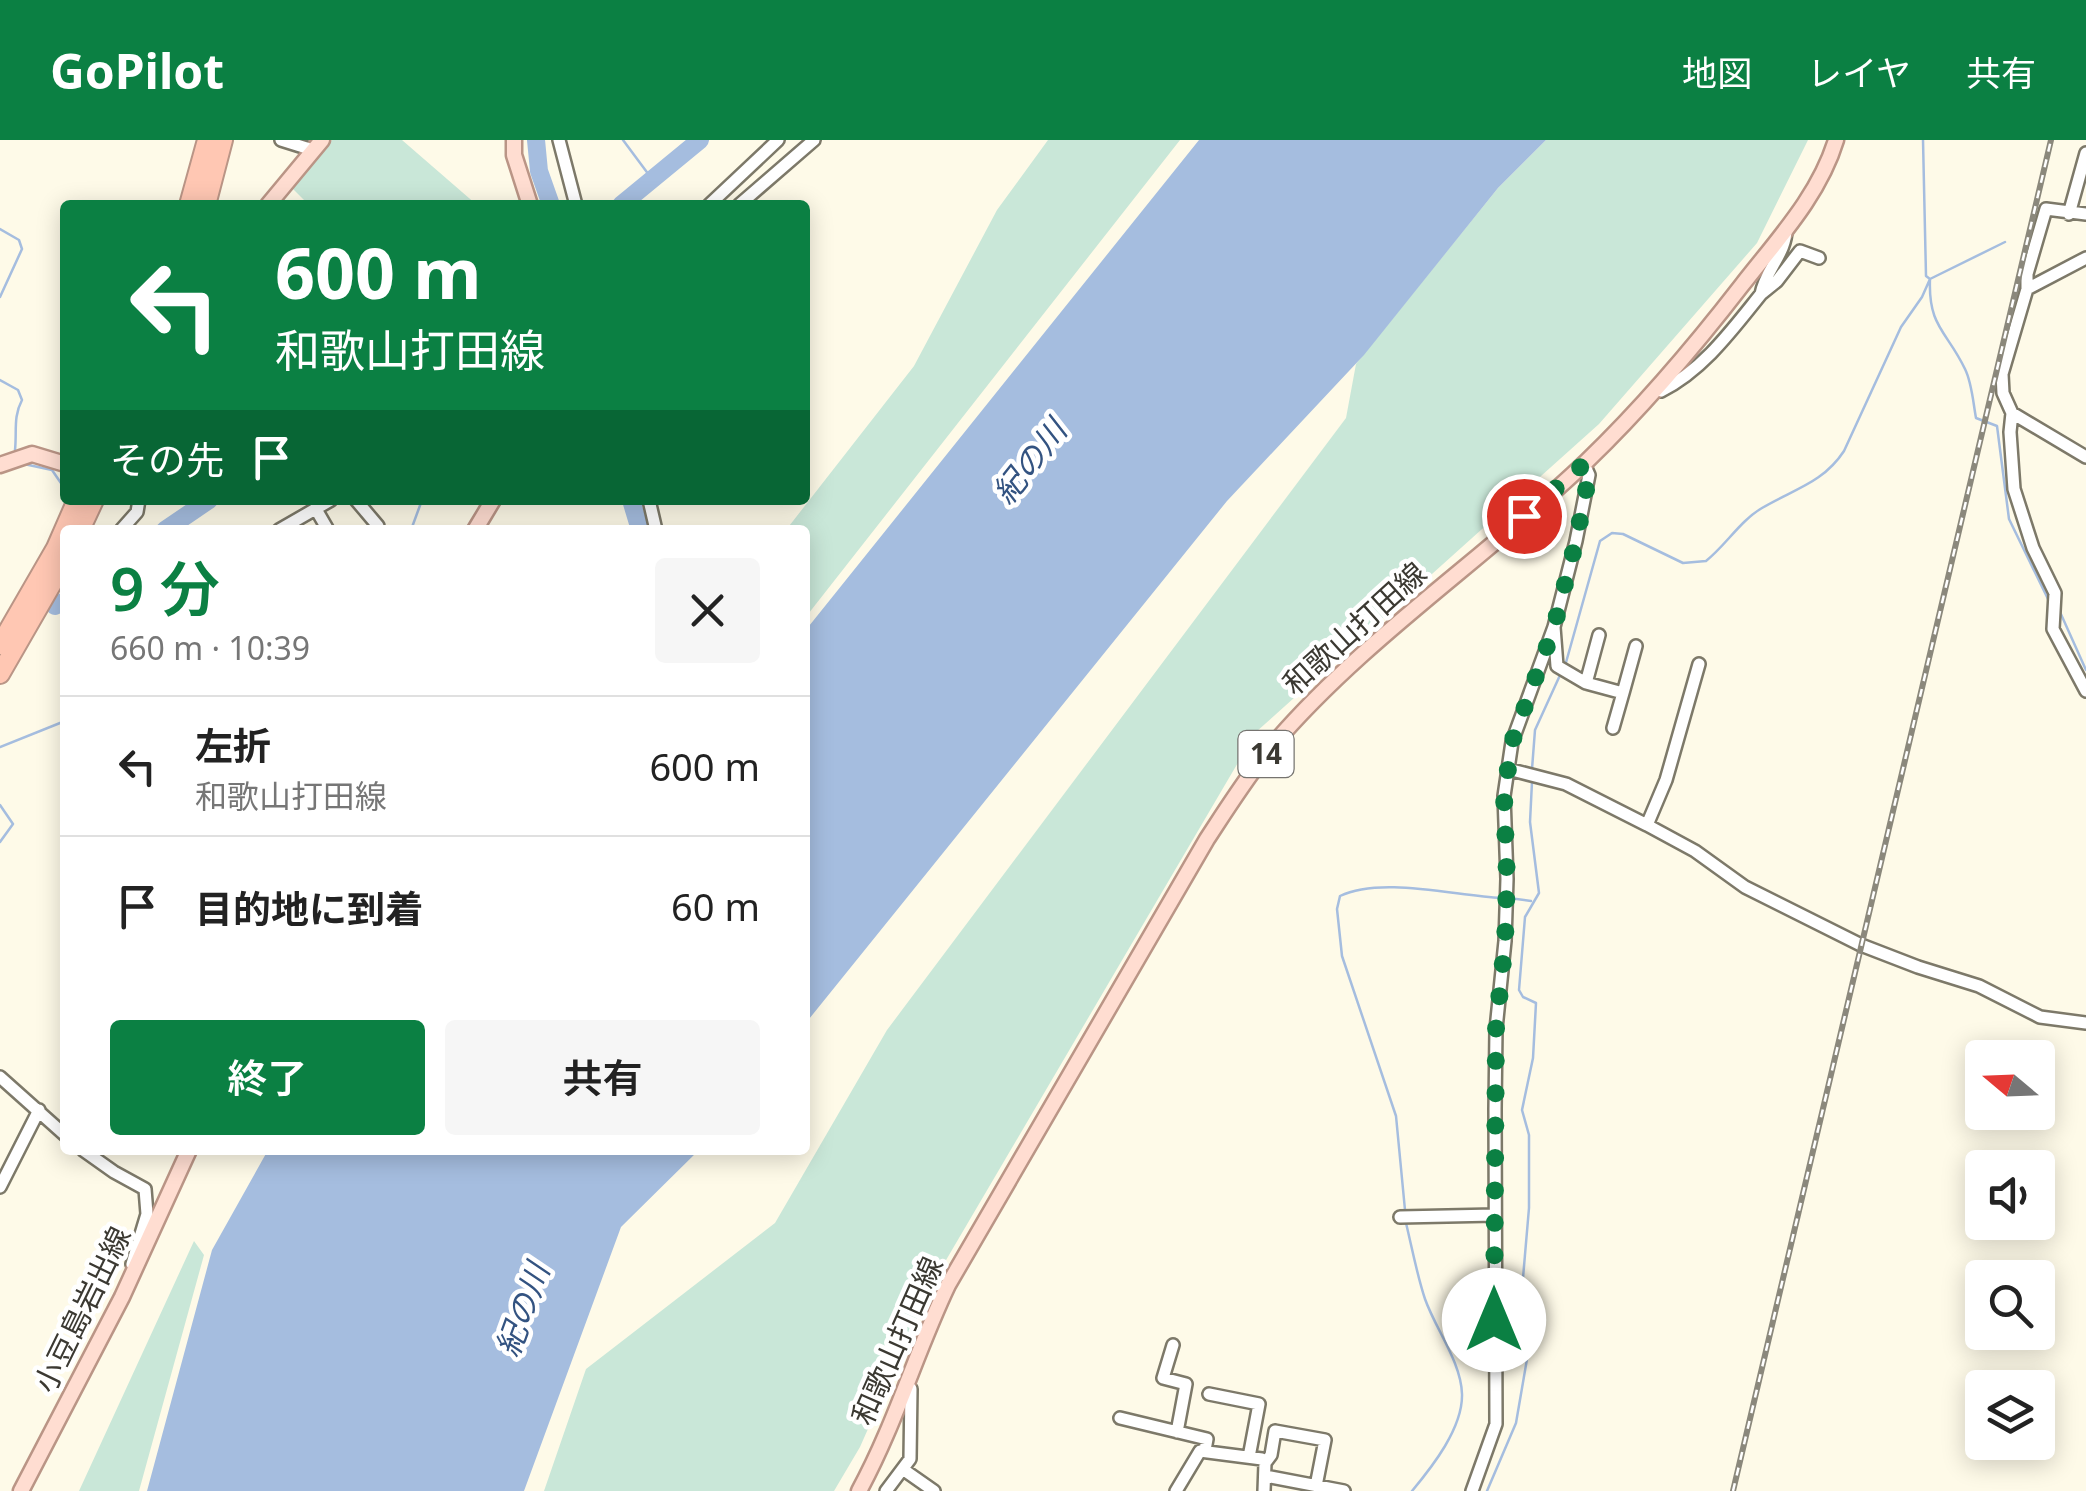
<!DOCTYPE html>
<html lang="ja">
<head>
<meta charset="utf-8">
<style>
	:root { --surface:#fff; --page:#f6f6f6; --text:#222; --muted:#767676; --line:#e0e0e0; --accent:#0b8043 }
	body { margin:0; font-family:"Noto Sans","Noto Sans JP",sans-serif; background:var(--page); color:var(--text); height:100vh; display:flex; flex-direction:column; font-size:38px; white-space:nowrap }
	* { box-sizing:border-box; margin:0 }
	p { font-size:32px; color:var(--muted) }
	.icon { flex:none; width:55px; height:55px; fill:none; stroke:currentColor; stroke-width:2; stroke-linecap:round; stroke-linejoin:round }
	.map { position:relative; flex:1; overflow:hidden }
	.side { position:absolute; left:60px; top:385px; width:750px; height:630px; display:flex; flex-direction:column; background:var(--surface); border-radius:10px; box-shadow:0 5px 25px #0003 }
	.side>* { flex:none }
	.banner { position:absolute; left:60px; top:60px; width:750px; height:305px; border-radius:10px; box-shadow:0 5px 25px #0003; background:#0b8043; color:#fff; overflow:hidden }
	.needle { width:65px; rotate:289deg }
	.buttons { position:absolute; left:1965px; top:900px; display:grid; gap:20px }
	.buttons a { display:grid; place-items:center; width:90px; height:90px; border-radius:10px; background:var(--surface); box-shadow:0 5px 25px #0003; font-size:50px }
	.pin { position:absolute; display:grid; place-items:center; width:85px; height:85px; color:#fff; margin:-42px; border:5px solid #fff; border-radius:50%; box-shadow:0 2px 10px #0007 }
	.me { position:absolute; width:110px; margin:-55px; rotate:0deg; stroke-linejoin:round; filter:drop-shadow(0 0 8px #0008) }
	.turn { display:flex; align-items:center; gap:35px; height:210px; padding:0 50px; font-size:45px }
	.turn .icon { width:130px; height:130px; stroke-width:2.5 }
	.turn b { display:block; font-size:70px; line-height:85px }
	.then { display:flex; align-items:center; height:95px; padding:0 50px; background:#0003; gap:20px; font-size:38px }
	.round { display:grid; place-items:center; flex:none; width:105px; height:105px; border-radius:10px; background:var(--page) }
	.summary { display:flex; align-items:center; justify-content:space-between; height:170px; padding:0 50px }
	h1 { font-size:60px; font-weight:600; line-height:75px; color:var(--accent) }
	.primary-button { display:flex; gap:20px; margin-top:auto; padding:20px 50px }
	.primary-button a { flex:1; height:115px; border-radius:10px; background:var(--accent); color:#fff; font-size:40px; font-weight:600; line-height:115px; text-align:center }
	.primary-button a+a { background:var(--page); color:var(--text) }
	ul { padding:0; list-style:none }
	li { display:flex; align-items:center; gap:30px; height:140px; padding:0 50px; border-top:2px solid var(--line) }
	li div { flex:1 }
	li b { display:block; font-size:38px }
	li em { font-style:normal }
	header { display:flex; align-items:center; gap:60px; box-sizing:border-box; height:140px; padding:0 50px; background:var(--accent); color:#fff }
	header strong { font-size:48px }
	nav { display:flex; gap:55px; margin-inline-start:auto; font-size:35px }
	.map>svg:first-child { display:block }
	.green { fill:#c9e7d8 }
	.water { fill:#a5bddf }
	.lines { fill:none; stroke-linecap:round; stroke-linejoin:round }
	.stream { stroke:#a5bddf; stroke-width:2.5 }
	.river { stroke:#a5bddf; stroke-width:18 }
	.minor-casing { stroke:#7d7969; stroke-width:16 }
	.major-casing { stroke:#ba9586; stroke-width:19 }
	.highway-casing { stroke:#ba9586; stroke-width:22 }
	.minor { stroke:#fff; stroke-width:11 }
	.major { stroke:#ffddd1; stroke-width:14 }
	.highway { stroke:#ffc7b3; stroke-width:18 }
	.rail-casing { stroke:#8b887c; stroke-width:6 }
	.rail { stroke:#fff; stroke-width:2.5; stroke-dasharray:8; stroke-linecap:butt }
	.route { stroke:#0b8043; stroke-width:18; stroke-dasharray:0 32.4 }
	.labels { text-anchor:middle; stroke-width:9; stroke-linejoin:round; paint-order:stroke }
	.shield { fill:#fff; stroke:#767470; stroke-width:2.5 }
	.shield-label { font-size:28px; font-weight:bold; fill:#3b3932 }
	.street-label { font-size:30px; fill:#3b3932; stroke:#fff }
	.water-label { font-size:32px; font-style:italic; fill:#335381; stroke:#fff }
</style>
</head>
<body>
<header>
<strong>GoPilot</strong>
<nav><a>地図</a><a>レイヤ</a><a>共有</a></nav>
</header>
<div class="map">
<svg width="2086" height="1351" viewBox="0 0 2086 1351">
	<rect width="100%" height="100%" fill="#fefae8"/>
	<path class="green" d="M 332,0 L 402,0 L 477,65 L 309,65 L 291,47 Z
		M 1048,0 L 1180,0 L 805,478 L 805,390 L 786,390 L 914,226 L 997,70 Z
		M 1546,0 L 1808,0 L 1757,103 L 1599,284 L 1256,592 L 932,1144 L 860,1307 L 834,1351 L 544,1351 L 586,1229 L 775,1083 L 887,890 L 1346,278 L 1356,224 L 1498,48 Z
		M 194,1101 L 204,1115 L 139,1351 L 79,1351 Z"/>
	<path class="water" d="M 1199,0 L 1546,0 L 1498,48 L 1364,215 L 1227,361 L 805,884 L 805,491 Z
		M 268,1010 L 699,1010 L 621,1087 L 524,1351 L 147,1351 L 212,1110 Z"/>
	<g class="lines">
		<path class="stream" d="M 623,0 L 652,39
			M 1923,0 L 1926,136 L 1930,139 C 1928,187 1947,191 1965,229 C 1972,243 1973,262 1976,278 L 1997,286 L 2009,379 L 2048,459
			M 0,89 L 19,100 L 22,109 L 0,157
			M 0,240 L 18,250 L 22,260 C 13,277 17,291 15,310
			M 24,324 L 52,330 L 65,349
			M 411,390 L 422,360
			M 2060,472 L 2086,530
			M 1565,526 L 1600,401 L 1612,393 L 1623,394 L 1683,423 L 1706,421 C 1726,405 1740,381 1762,368 C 1794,349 1823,343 1844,311 L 1901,187 L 1922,157 L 1930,139 L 2005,102
			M 0,607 L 65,581
			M 1532,629 L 1535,590 L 1561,533
			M 0,665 L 13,684 L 0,702
			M 1509,758 L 1531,761
			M 1405,1070 L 1396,976 L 1342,816 L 1337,769 L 1340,756 C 1381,736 1456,756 1501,758
			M 1406,1083 C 1412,1108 1417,1135 1425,1159 C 1436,1190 1461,1222 1462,1254 C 1463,1288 1432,1327 1412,1351
			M 1487,1351 L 1516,1283 L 1532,1190 L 1523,1138 L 1529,1068 L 1529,995 L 1522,970 L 1533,918 L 1536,863 L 1523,857 L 1519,850 L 1525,777 L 1539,753 L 1530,682 L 1532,642"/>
		<path class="river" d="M 536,0 L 539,31 L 551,65
			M 621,65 L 700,0
			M 631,360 L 640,390
			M 165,390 L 209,360
			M 55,466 L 65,461"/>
		<g class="minor-casing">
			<path id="minor" d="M 281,0 L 313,10
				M 559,0 L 576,65
				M 709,65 L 778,0
				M 739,65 L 814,0
				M 2069,74 L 2086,13
				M 2086,74 L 2046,69 L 2027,134 L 2027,149 L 2086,118
				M 1786,88 C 1787,113 1765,130 1761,154 L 1777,141 L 1800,111 L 1819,118
				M 2027,149 L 2002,234 L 2003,253 L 2012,273 L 2010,292 L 2014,349 L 2033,408 L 2055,453 L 2053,489 L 2086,551
				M 1656,249 L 1661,251 C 1703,230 1732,190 1761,154
				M 2012,273 L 2086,317
				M 356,360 L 378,386 L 371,390
				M 649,360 L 656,390
				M 317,371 L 328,390
				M 121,390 L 137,372 L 139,360
				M 279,390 L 331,360
				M 1554,487 L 1557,526 L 1586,543 L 1599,495
				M 1586,543 L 1623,553 L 1636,506
				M 1613,588 L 1623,553
				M 1508,629 L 1566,644 L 1647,685 L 1695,711 L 1745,747 L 1861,805 L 1918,827 L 1979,846 L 2040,877 L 2086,883
				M 1647,685 L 1666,640 L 1699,524
				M 0,937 L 65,995
				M 83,1010 L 114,1032 L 145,1049 L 147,1074 L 132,1124
				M 0,1047 L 39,970
				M 1400,1077 L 1495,1075
				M 1173,1205 L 1163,1238 L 1186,1244 L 1177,1292
				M 1209,1254 L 1259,1264 L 1249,1317
				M 1120,1278 L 1207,1299 L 1205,1310
				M 904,1330 L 934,1351
				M 1265,1336 L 1344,1351
				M 886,1351 L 910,1319 L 911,1249 L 907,1244
				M 1176,1351 L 1200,1311 L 1262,1319 L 1265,1323
				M 1264,1351 L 1265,1323 L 1271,1315 L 1275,1291 L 1325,1300 L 1316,1346
				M 1472,1351 L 1496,1284 L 1495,969 L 1496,889 L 1505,801 L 1507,739 L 1504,656 L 1512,602 L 1554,487 L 1576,401 L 1589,335 L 1584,324"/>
		</g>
		<g class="major-casing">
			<path id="major" d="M 514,0 L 514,15 L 530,65
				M 268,65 L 322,0
				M 0,325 L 32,314 L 65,324
				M 475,390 L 493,360
				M 21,1351 L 122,1157 L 189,1010
				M 859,1351 C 895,1285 916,1212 948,1145 L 1207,699 C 1228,667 1248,635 1272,606 C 1363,499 1486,418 1587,321 C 1643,267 1694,207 1742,145 C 1777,100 1819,56 1836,0"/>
		</g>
		<g class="highway-casing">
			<path id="highway" d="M 189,65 L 207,0
				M 206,65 L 223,0
				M 80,390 L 94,360
				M 0,505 L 56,408 L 77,360
				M 0,534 L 65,421"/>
		</g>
		<use href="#minor" class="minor"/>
		<use href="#major" class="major"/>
		<use href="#highway" class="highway"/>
		<g class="rail-casing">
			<path id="rail" d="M 1733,1351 L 2051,0"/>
		</g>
		<use href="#rail" class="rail"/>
	</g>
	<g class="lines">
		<path class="route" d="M 1494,1180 L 1496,889 L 1505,802 L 1507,739 L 1504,656 L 1512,602 L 1554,487 L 1576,401 L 1589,335 L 1584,324 L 1524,376"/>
	</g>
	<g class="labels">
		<rect class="shield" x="1238.5" y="591" width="55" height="46" rx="8"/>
		<g class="shield-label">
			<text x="1266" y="624">14</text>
		</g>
		<g class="street-label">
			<text transform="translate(1355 489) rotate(-42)" y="10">和歌山打田線</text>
			<text transform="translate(83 1170) rotate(-64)" y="10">小豆島岩出線</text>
			<text transform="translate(898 1201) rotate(-66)" y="10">和歌山打田線</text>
		</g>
		<g class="water-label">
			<text transform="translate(1030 322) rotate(-52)" y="11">紀の川</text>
			<text transform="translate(523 1170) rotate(-70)" y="11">紀の川</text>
		</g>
	</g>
</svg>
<div class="buttons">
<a><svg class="needle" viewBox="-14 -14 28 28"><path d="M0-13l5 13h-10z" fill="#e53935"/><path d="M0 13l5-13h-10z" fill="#767676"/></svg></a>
<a><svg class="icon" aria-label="sound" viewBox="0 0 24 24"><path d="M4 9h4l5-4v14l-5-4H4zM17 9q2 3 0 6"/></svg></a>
<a><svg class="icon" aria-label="search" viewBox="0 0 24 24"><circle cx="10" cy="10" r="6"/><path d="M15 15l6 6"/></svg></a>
<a><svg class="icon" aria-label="layers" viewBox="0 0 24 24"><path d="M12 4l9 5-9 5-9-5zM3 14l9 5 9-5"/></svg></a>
</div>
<div class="pin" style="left:1524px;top:376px;background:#d93025"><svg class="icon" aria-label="arrive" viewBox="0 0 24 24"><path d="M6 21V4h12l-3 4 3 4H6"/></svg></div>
<svg class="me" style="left:1494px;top:1180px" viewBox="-20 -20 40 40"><circle r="19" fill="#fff"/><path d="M0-13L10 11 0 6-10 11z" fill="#0b8043"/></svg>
<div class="banner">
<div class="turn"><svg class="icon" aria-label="left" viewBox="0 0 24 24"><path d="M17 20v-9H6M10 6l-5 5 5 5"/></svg><div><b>600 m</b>和歌山打田線</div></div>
<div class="then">その先<svg class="icon" aria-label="arrive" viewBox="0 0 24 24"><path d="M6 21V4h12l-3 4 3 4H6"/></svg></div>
</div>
<section class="side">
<div class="summary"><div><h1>9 分</h1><p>660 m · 10:39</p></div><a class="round"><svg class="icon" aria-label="close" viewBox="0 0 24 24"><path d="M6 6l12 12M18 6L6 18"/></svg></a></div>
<ul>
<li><svg class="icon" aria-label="left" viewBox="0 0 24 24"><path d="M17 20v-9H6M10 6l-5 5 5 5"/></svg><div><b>左折</b><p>和歌山打田線</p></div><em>600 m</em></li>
<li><svg class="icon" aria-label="arrive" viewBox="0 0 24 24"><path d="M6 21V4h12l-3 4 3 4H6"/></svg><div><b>目的地に到着</b></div><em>60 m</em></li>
</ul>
<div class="primary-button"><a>終了</a><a>共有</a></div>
</section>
</div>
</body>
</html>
